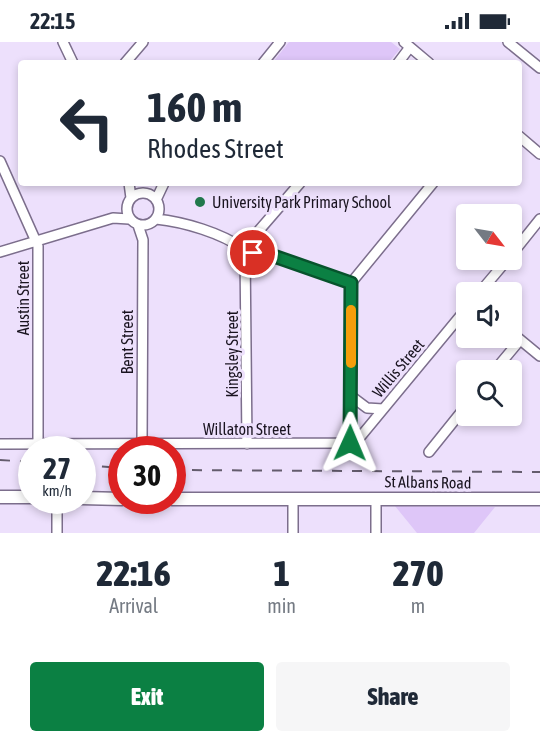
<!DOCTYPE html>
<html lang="en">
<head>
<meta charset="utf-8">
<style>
	:root { --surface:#fff; --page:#f6f6f7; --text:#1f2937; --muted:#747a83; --accent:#0b8043 }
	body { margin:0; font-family:"Asap Condensed",sans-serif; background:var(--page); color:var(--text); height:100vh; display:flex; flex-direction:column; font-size:22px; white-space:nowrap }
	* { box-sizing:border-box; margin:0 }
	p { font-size:20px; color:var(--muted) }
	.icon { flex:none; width:33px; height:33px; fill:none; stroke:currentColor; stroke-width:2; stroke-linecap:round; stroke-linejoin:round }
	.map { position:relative; height:491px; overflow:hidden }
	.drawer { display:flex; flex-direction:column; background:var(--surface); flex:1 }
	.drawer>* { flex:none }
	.banner { position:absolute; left:18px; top:18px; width:504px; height:126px; border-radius:6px; box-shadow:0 3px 9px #0003; background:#fff; color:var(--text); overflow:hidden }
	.needle { width:39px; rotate:121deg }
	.tools { position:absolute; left:456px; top:162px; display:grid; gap:12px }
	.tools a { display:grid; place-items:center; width:66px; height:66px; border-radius:6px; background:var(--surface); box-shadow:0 3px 9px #0003; font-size:30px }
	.speed { position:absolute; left:18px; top:394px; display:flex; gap:12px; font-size:30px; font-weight:700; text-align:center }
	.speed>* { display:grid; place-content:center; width:78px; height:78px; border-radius:50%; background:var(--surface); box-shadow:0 3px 9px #0003; line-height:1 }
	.speed small { font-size:15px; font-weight:400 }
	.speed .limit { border:9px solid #d22; background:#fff; color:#111 }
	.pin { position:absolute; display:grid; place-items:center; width:51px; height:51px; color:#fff; margin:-26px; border:3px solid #fff; border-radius:50%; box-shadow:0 2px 6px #0007 }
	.me { position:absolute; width:66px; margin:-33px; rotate:1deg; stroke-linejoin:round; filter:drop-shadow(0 0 4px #0008) }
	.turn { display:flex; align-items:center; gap:21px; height:126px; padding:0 30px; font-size:27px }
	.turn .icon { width:78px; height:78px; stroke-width:2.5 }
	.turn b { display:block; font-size:42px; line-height:51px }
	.eta { display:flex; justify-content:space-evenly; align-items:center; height:102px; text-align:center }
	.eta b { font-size:36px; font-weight:800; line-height:42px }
	.cta { display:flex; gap:12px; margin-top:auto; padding:12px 30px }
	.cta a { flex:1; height:69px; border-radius:6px; background:var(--accent); color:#fff; font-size:24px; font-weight:800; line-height:69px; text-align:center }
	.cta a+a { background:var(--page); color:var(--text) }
	.status { display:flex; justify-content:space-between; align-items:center; height:42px; padding:0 30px; background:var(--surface); direction:ltr }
	.status svg { height:16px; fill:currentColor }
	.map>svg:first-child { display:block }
	.green { fill:#dec6f8 }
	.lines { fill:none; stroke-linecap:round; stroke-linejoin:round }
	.minor-casing { stroke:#7c6e8c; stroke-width:12 }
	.major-casing { stroke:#7c6e8c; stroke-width:15 }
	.minor { stroke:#fff; stroke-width:9 }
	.major { stroke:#fff; stroke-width:12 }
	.rail { stroke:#645c6d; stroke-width:2; stroke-dasharray:10 10; stroke-linecap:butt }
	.route-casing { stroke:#07532c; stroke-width:15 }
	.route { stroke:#0b8043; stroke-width:10 }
	.slow { stroke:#f59e0b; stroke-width:10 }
	.poi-dot { fill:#21784c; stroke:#ede0fc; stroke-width:2 }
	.labels { text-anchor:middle; stroke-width:6; stroke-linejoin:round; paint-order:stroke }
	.poi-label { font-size:16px; fill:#19131f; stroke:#ede0fc; text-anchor:start }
	.street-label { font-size:16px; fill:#19131f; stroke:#ede0fc }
</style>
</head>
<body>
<div class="status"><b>22:15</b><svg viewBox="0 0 49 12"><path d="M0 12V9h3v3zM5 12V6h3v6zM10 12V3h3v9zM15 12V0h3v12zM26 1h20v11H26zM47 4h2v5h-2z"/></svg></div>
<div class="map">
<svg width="540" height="491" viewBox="0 0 540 491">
	<rect width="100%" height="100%" fill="#ede0fc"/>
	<path class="green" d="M 289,0 L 391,0 L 400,7 L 388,21 L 275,21 L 273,20 Z
		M 395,464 L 495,465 L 474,491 L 417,491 Z"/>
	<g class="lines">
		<g class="minor-casing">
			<path id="minor" d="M 63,0 L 73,21
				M 404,0 L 429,21
				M 508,0 L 540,26
				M 125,21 L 143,0
				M 263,21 L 280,0
				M 398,21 L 410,5
				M 519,94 L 540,112
				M 0,119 L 38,204 L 38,402
				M 129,141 L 131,156
				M127 167a16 16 0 1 1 32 0a16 16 0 1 1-32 0Z
				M 156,158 L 164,141
				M 156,177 C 185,180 221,191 244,207
				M 138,183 L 143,198 L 142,402
				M 249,200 L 300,141
				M 245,209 L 247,402
				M 0,210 L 113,176 L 129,177
				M 253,211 L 254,202 L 247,201 L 244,205 L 248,211 L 268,212 L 351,241
				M 512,212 L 540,177
				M 480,250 L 507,218
				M 512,291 L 540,314
				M 495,328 L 520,298
				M 351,354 L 367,366 L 383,367
				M 350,401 L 351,241 L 433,141
				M 0,402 L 350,401 L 361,394 L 466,267
				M 429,410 L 466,364
				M 376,456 L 376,491
				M 57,491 L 57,459
				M 293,491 L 293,456"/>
		</g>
		<g class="major-casing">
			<path id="major" d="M 0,455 L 32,455
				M 82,456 L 122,457
				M 172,457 L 540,457"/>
		</g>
		<use href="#minor" class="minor"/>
		<use href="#major" class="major"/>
		<path class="rail" d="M 0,418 L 32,420
			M 82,423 L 122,426
			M 172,428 L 540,430"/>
	</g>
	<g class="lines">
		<g class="route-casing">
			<path id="route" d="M 253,211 L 268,212 L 351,241 L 350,401"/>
		</g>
		<use href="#route" class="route"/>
		<path class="slow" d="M 351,268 L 351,321"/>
	</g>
	<circle class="poi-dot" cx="200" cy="160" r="6"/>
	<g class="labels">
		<g class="poi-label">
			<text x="212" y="166">University Park Primary School</text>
		</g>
		<g class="street-label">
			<text transform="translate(23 256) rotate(-90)" y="6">Austin Street</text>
			<text transform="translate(127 300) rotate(-90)" y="6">Bent Street</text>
			<text transform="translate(232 312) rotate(-90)" y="6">Kingsley Street</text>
			<text transform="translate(398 326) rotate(-50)" y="6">Willis Street</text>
			<text x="247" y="393">Willaton Street</text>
			<text transform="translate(428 440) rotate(1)" y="6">St Albans Road</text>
		</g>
	</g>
</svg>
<div class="tools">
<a><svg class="needle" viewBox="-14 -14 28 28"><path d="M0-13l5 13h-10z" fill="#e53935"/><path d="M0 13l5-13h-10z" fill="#747a83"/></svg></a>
<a><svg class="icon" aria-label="sound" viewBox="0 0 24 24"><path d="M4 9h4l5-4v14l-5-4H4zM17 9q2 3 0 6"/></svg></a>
<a><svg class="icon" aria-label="search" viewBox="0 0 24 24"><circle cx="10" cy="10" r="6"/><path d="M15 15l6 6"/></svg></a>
</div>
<div class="speed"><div>27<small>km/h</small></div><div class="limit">30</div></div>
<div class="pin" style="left:253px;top:211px;background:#d93025"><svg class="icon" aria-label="arrive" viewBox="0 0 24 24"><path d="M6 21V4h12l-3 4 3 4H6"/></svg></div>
<svg class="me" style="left:350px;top:401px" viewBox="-20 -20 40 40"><path d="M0-17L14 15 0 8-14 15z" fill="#0b8043" stroke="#fff" stroke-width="4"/></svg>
<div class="banner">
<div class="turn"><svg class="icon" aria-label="left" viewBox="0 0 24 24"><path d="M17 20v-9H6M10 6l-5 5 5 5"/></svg><div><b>160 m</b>Rhodes Street</div></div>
</div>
</div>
<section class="drawer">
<div class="eta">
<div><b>22:16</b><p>Arrival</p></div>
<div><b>1</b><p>min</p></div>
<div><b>270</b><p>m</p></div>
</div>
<div class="cta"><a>Exit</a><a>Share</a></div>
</section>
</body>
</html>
